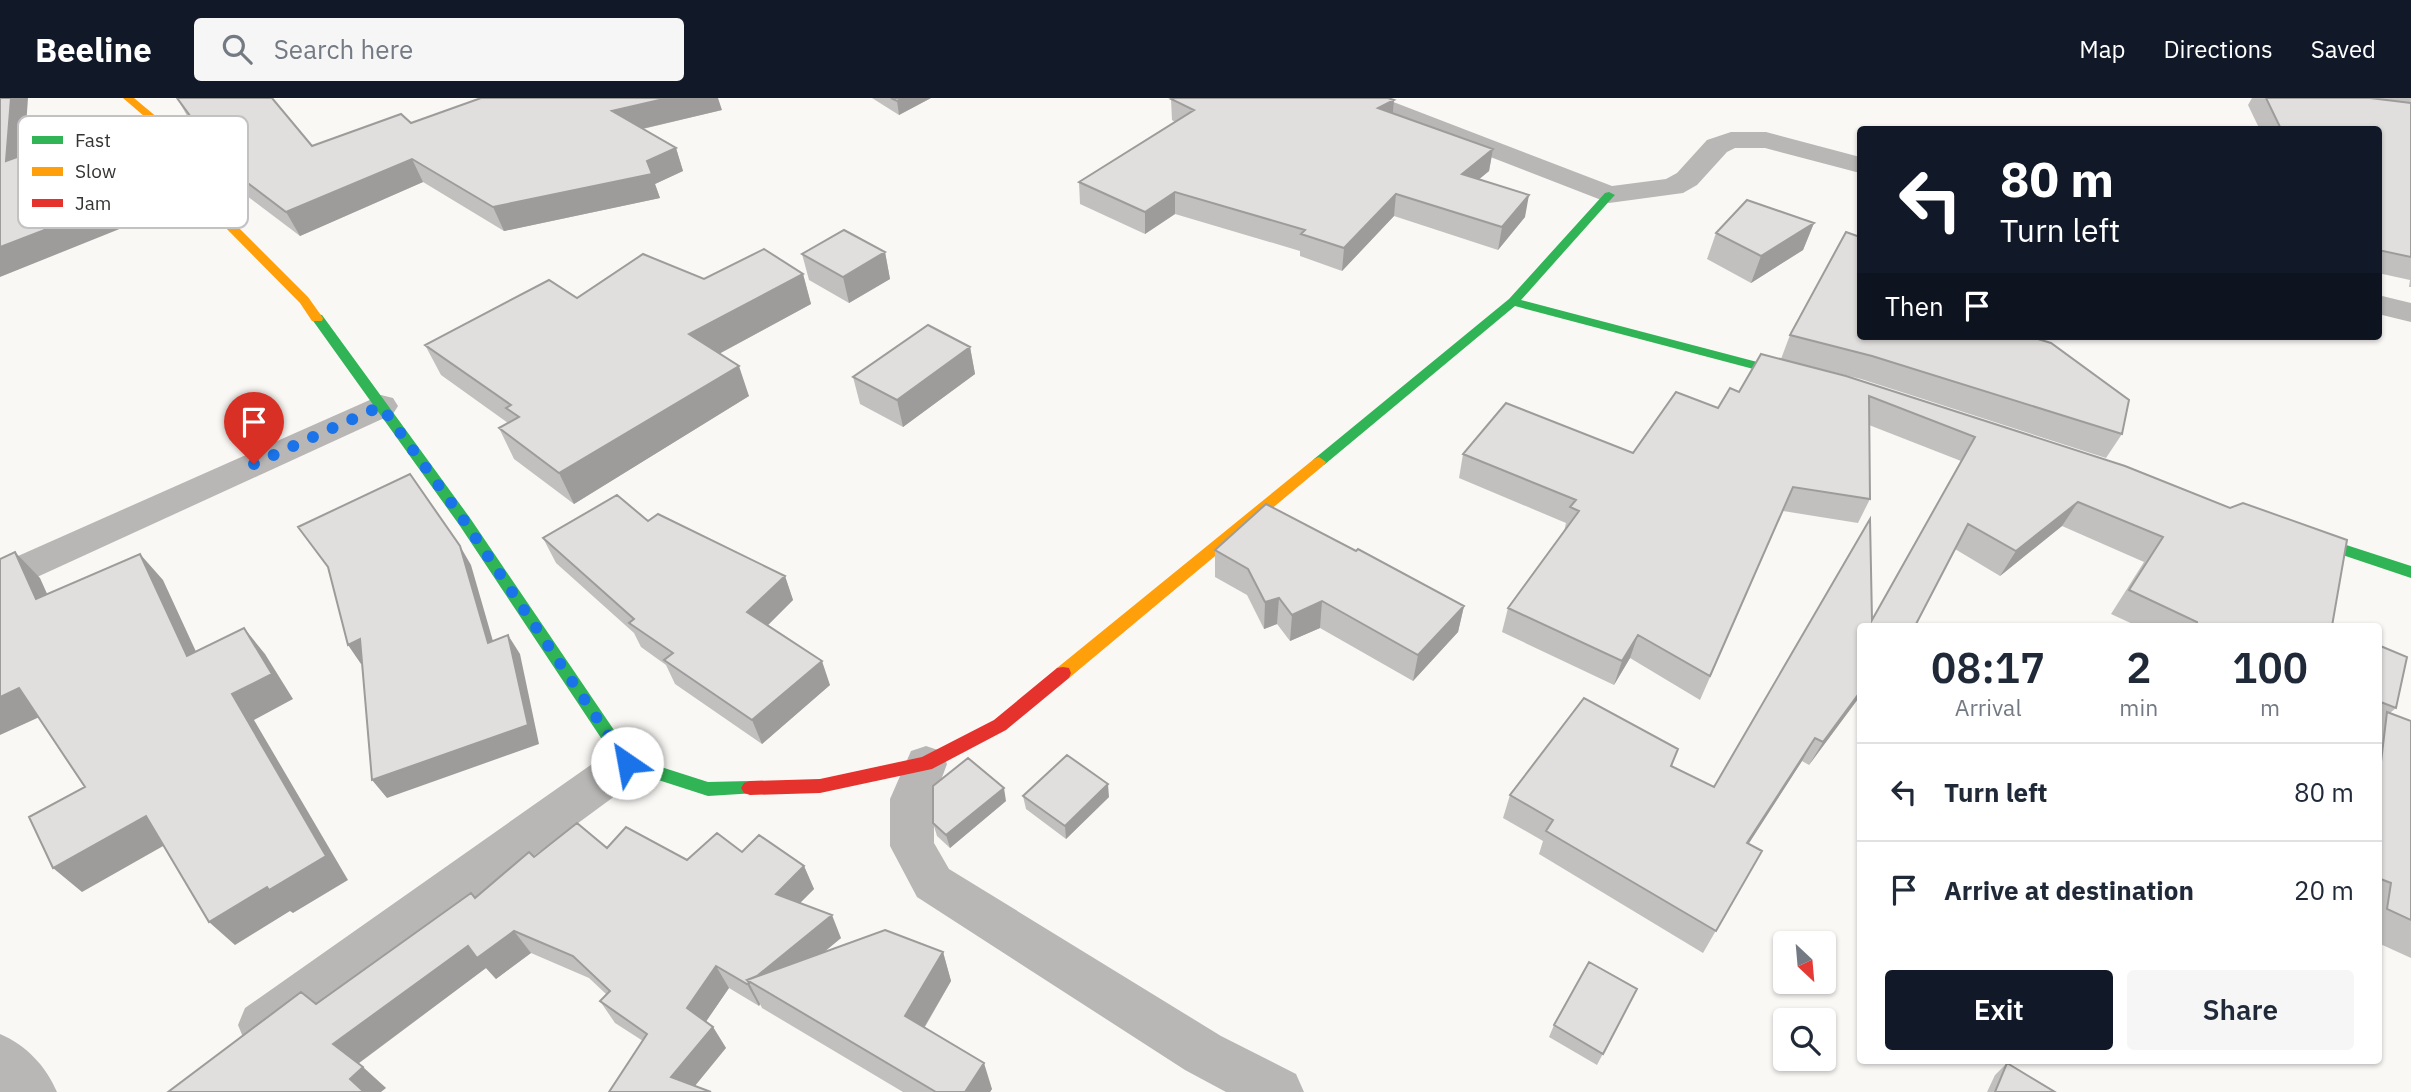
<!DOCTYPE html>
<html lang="en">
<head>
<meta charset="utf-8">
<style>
	:root { --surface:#fff; --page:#f6f6f7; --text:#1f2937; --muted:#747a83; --line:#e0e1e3; --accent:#111827 }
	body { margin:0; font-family:"IBM Plex Sans",sans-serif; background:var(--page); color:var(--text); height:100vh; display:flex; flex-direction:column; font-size:26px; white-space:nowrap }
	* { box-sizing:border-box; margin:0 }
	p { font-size:23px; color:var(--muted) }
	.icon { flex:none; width:38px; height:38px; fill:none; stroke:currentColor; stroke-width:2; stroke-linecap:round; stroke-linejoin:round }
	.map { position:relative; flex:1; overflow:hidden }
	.drawer { position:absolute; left:1857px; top:525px; width:525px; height:441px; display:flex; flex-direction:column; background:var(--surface); border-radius:7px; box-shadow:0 2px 5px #0004 }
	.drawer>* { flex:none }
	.hud { position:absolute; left:1857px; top:28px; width:525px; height:214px; border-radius:7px; box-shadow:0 2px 5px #0004; background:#111827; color:#fff; overflow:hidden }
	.needle { width:46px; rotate:154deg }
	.controls { position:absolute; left:1773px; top:833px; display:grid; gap:14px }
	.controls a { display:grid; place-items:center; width:63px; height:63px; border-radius:7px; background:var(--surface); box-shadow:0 2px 5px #0004; font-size:35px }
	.pin { position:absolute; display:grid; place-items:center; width:60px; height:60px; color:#fff; margin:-72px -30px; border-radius:50% 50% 50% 0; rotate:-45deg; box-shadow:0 0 7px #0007 }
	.pin .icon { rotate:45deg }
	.me { position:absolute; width:77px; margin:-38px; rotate:327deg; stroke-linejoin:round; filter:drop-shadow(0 0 5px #0008) }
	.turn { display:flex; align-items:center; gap:24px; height:147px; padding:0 28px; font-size:32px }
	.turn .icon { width:91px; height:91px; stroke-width:2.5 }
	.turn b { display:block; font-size:49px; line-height:60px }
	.then { display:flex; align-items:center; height:66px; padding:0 28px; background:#0003; gap:14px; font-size:26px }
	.eta { display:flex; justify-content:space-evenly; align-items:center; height:119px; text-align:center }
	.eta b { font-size:42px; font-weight:600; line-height:49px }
	.primary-button { display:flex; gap:14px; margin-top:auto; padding:14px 28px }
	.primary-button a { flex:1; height:80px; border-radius:7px; background:var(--accent); color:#fff; font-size:28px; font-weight:600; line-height:80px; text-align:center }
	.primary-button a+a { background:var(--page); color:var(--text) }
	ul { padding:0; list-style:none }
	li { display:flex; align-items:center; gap:21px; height:98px; padding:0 28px; border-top:2px solid var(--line) }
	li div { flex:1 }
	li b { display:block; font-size:26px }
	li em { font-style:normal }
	header { display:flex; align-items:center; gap:42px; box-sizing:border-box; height:98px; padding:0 35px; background:var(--accent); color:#fff }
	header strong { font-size:33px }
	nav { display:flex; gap:38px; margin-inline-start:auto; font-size:24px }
	.search { width:490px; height:63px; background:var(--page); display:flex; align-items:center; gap:18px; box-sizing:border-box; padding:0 24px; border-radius:7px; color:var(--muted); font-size:26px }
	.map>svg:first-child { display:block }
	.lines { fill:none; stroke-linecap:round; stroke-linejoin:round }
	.street { fill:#b8b7b6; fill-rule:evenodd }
	.fast { fill:#30b455; fill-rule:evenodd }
	.slow { fill:#ff9f0a; fill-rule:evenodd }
	.jam { fill:#e5322d; fill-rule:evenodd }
	.wall { fill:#c1c0bf }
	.shaded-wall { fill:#9d9c9b }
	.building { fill:#e0dfde; stroke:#9d9c9b; stroke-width:2 }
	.route { stroke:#1a73e8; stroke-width:12; stroke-dasharray:0 21.6 }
	.key { fill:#fff; stroke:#c2c2c2; stroke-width:2 }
	.key-label { font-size:19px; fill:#353432 }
</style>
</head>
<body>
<header>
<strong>Beeline</strong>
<div class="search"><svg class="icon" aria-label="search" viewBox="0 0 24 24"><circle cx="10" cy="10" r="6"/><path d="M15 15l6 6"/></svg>Search here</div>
<nav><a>Map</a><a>Directions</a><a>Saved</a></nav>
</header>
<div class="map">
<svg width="2411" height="994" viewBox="0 0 2411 994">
	<rect width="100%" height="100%" fill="#faf8f5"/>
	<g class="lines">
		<path class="street" d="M 1347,0 L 1383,0 L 1612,88 L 1666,81 L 1677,75 L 1707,42 L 1731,34 L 1766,34 L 1860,59 L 1860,75 L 1765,50 L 1735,50 L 1727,54 L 1697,87 L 1683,95 L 1609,105 L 1351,5 Z
			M 2378,197 L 2411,205 L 2411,224 L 2378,216 Z
			M 381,297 L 393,300 L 398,308 L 393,316 L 0,496 L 0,466 Z
			M 627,647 L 642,652 L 648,665 L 642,678 L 281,944 L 263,951 L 245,944 L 238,927 L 245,910 L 612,652 Z
			M 926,648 L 941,653 L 947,666 L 934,701 L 934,745 L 949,771 L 1221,938 L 1296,976 L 1304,994 L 1226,994 L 1185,972 L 917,799 L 890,748 L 890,701 L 911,653 Z
			M 0,936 C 26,947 46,968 57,994 L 0,994 Z"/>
		<path class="fast" d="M 1609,94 L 1615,97 L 1613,99 L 1521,202 L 1811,278 L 1813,281 L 1811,284 L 1806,285 L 1515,208 L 1324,367 L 1314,367 L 1312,364 L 1314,361 L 1509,201 L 1605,95 Z
			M 317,216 L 322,217 L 470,420 L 633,660 L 708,684 L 750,683 L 756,685 L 759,690 L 756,695 L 708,698 L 621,670 L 460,428 L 311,220 Z
			M 2297,431 L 2411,468 L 2411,480 L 2292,440 L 2289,436 Z"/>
		<path class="slow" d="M 123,0 L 134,0 L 195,51 L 217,88 L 226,117 L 308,199 L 323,220 L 322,223 L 312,223 L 300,205 L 216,120 L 205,88 L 187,55 Z
			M 1319,359 L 1326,364 L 1324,367 L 1069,580 L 1057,580 L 1055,575 L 1057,570 L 1314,361 Z"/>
		<path class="jam" d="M 1063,569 L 1069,570 L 1071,575 L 1069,580 L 1006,632 L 932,671 L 820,695 L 750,697 L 744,695 L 741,690 L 744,685 L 750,683 L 820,681 L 922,659 L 994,622 L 1057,570 Z"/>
	</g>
	<path class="wall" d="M 177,0 L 312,48 L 411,25 L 722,12 L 643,31 L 676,50 L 683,73 L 655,86 L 660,100 L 504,133 L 423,84 L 300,138 L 243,95 L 190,23 Z
		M 872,0 L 931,0 L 899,17 Z
		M 2252,0 L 2370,0 L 2411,5 L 2411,189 L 2409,189 L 2410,182 L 2378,175 L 2378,32 L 2260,32 L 2248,7 Z
		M 2373,0 L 2411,0 L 2411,5 Z
		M 1171,1 L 1393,15 L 1493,51 L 1489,73 L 1479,81 L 1525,119 L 1498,152 L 1394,118 L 1342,173 L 1300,158 L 1300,153 L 1175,116 L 1145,136 L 1080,106 L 1079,84 L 1175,24 L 1172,22 Z
		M 1814,125 L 1803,152 L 1751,185 L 1707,161 L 1716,135 Z
		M 1846,134 L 2122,336 L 2106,360 L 1861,281 L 1781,261 L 1790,237 Z
		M 885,154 L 890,181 L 849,205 L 809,182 L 802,156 Z
		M 803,176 L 811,206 L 719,256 L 749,298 L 574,406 L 514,361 L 499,330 L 508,325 L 441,277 L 425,247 L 577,200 L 704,181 Z
		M 970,249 L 975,276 L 903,329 L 860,306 L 853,279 Z
		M 1761,256 L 1846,278 L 2125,368 L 2230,410 L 2243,405 L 2347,442 L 2332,528 L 2333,528 L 2137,528 L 2111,516 L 2144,464 L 2062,428 L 2000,478 L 1955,451 L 1915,528 L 1860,528 L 1860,598 L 1809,667 L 1802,663 L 1748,746 L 1762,753 L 1703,855 L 1539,756 L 1543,743 L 1503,720 L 1510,697 L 1584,600 L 1678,651 L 1671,668 L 1714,689 L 1870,421 L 1872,522 L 1961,363 L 1869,327 L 1870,401 L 1858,425 L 1783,413 L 1700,602 L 1630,560 L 1614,587 L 1502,534 L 1508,510 L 1564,434 L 1566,425 L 1459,380 L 1463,356 L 1506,305 L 1633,355 L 1676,294 L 1718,310 L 1730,290 L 1739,294 Z
		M 648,423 L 785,478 L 793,502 L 767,528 L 830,587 L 762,646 L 675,586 L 666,567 L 641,549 L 634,535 L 556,465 L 543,440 Z
		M 1215,452 L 1356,453 L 1464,508 L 1458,534 L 1413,583 L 1320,530 L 1290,543 L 1277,526 L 1264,531 L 1247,497 L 1215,479 Z
		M 2378,547 L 2396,610 L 2390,615 L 2411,623 L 2411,860 L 2378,845 Z
		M 1023,698 L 1109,699 L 1066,741 L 1026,711 Z
		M 1006,703 L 950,750 L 937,738 L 933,725 Z
		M 607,750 L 687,762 L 742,754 L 804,768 L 814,791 L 800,805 L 841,840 L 824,854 L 943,854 L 951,883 L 925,929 L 992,991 L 990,994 L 903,994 L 762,910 L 760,906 L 759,908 L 729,890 L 706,923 L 713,929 L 726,950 L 609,994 L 643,943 L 615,925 L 600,903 L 606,896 L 589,880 L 531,855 L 496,881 L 486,870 L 358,966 L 386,990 L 168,994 L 316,906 L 475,800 L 534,759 Z
		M 1637,891 L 1597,967 L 1549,939 L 1554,927 Z
		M 2007,965 L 2055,994 L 1987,994 L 1995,977 Z"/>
	<path class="shaded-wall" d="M 11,0 L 28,0 L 22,85 L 6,63 Z
		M 668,0 L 718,0 L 722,12 L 620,36 L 612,13 Z
		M 903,0 L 931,0 L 899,17 L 897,3 Z
		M 1394,2 L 1392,24 L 1378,10 Z
		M 676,50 L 683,73 L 655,86 L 660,100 L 504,133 L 493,109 L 647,63 Z
		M 1493,51 L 1489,73 L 1459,98 L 1462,76 Z
		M 412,61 L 423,84 L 300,138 L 286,114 Z
		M 1175,94 L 1175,116 L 1145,136 L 1145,114 Z
		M 1396,96 L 1394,118 L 1342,173 L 1344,150 Z
		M 1529,97 L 1525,119 L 1498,152 L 1502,129 Z
		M 107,108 L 122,130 L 0,179 L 0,149 Z
		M 1814,125 L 1803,152 L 1751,185 L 1761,158 Z
		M 885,154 L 890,181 L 849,205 L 843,179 Z
		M 803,176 L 811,206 L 700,266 L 689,236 Z
		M 970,249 L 975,276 L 903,329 L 897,302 Z
		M 739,268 L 749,298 L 574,406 L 559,375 Z
		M 2078,404 L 2062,428 L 2000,478 L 2016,453 Z
		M 460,448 L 471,467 L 499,564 L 488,545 Z
		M 15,454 L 40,480 L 61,527 L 36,501 Z
		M 140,456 L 163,482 L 210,584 L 187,558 Z
		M 785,478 L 793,502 L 756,539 L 747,514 Z
		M 1279,500 L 1277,526 L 1264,531 L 1265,504 Z
		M 1322,503 L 1320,530 L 1290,543 L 1292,517 Z
		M 1464,508 L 1458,534 L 1413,583 L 1418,557 Z
		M 244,530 L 265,556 L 293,601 L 254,622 L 348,782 L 293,815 L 290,813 L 235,847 L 209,824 L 232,596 Z
		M 508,537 L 520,556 L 539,646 L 387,700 L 372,682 Z
		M 1638,537 L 1630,560 L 1614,587 L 1622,563 Z
		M 360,541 L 373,560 L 361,566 L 348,547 Z
		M 822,563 L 830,587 L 762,646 L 752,622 Z
		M 19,590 L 46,616 L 0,637 L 0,599 Z
		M 1860,594 L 1860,598 L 1858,601 L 1809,667 L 1823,644 Z
		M 1815,640 L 1802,663 L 1735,767 L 1747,745 Z
		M 1108,686 L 1109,699 L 1066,741 L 1065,728 Z
		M 1004,690 L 1006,703 L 950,750 L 946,737 Z
		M 146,718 L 172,743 L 82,794 L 53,770 Z
		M 804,768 L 814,791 L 787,818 L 776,796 Z
		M 832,817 L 841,840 L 772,897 L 750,883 Z
		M 514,833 L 531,855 L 496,881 L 486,870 L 356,967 L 333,946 L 468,848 Z
		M 943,854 L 951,883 L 915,945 L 905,918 Z
		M 716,868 L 729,890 L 701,931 L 687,910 Z
		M 749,885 L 760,906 L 759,908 L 747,886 Z
		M 713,929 L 726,950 L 690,994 L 671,979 Z
		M 984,965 L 992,991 L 990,994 L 965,994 Z
		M 363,969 L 386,990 L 381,994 L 364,994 L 350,981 Z"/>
	<path class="building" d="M 0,0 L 11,0 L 6,63 L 42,50 L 107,108 L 0,149 Z
		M 177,0 L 272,0 L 312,48 L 401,16 L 411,25 L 481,0 L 668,0 L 612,13 L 676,50 L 647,63 L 652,76 L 493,109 L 412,61 L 286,114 L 229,71 Z
		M 891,0 L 903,0 L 897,3 Z
		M 1174,0 L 1388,0 L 1394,2 L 1378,10 L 1493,51 L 1462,76 L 1529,97 L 1502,129 L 1396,96 L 1344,150 L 1301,136 L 1305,132 L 1175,94 L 1145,114 L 1079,84 L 1194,12 L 1171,1 Z
		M 2266,0 L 2370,0 L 2411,5 L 2411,159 L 2378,152 L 2378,32 L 2281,31 Z
		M 1747,102 L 1814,125 L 1761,158 L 1716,135 Z
		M 844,132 L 885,154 L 843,179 L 802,156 Z
		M 1846,134 L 1860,139 L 1860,238 L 2028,238 L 2051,245 L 2129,302 L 2122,336 L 1872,258 L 1790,237 Z
		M 764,151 L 803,176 L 689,236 L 739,268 L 559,375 L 499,330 L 519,319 L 506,310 L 511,307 L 425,247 L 549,182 L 577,200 L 643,156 L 704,181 Z
		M 928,227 L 970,249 L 897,302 L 853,279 Z
		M 1761,256 L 1846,278 L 2125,368 L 2230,410 L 2243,405 L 2347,442 L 2332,528 L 2333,528 L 2196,528 L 2197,524 L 2129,492 L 2163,439 L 2078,404 L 2016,453 L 1968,426 L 1915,528 L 1860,528 L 1860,594 L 1823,644 L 1815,640 L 1747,745 L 1762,753 L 1716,833 L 1546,733 L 1553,722 L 1510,697 L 1584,600 L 1678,651 L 1671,668 L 1714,689 L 1870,421 L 1872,522 L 1975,339 L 1869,298 L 1870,401 L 1793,389 L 1710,578 L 1638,537 L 1622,563 L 1508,510 L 1579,413 L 1570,409 L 1576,402 L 1463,356 L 1506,305 L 1633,355 L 1676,294 L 1718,310 L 1730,290 L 1739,294 Z
		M 410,376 L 460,448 L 488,545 L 508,537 L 528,627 L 372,682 L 360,541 L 348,547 L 328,469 L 298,429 Z
		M 617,397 L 648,423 L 658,416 L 785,478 L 747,514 L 822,563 L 752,622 L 664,562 L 673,555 L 629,525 L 634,521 L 543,440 Z
		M 1266,406 L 1356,453 L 1358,451 L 1464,508 L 1418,557 L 1322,503 L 1292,517 L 1279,500 L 1265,504 L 1248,471 L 1215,452 Z
		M 15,454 L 36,501 L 140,456 L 187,558 L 244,530 L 272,576 L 232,596 L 326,758 L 269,792 L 267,789 L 209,824 L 146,718 L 53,770 L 29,719 L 85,689 L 19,590 L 0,599 L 0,461 Z
		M 2378,547 L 2407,559 L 2396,610 L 2378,603 Z
		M 2387,614 L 2411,623 L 2411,822 L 2387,811 L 2391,785 L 2378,780 L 2378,689 Z
		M 1067,657 L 1108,686 L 1065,728 L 1023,698 Z
		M 968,660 L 1004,690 L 946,737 L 933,725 L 933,688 Z
		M 577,725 L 607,750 L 626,729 L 687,762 L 717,735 L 742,754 L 759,737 L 804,768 L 776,796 L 832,817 L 757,878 L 747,882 L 749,885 L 747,886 L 716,868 L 687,910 L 713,929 L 671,979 L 711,994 L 609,994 L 647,936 L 600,903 L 610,893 L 573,858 L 514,833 L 477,860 L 468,848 L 333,946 L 363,969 L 350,981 L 364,994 L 168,994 L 301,894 L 316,906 L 471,795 L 475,800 L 529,754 L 534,759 Z
		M 885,832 L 943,854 L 905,918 L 984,965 L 965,994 L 936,994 L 747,882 Z
		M 1589,864 L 1637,891 L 1603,956 L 1554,927 Z
		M 2007,965 L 2055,994 L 1995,994 Z"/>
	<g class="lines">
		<path class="route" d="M 254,366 L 381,308 L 465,424 L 627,665"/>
	</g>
	<rect x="18" y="18" width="230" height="112" rx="10" class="key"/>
	<rect x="32" y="38" width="31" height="8" fill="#30b455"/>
	<rect x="32" y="69" width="31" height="9" fill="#ff9f0a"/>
	<rect x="32" y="101" width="31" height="8" fill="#e5322d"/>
	<g class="key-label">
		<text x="75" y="49">Fast</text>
		<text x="75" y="80">Slow</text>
		<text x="75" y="112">Jam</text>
	</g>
</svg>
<div class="controls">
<a><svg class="needle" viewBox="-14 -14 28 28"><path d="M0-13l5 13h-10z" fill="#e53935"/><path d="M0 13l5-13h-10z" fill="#747a83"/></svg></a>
<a><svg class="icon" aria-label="search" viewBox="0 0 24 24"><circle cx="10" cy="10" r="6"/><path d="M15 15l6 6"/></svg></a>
</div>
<div class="pin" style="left:254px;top:366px;background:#d93025"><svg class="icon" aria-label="arrive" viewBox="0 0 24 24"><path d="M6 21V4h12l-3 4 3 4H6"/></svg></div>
<svg class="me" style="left:627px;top:665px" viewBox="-20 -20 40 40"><circle r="19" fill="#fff"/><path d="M0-13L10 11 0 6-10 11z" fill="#1a73e8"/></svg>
<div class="hud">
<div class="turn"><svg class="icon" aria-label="left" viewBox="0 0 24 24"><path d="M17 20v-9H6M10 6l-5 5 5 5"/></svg><div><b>80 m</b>Turn left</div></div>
<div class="then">Then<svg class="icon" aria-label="arrive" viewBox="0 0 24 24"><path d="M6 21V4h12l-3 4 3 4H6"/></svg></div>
</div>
<section class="drawer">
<div class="eta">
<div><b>08:17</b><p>Arrival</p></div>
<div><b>2</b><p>min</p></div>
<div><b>100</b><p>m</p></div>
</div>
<ul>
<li><svg class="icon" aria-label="left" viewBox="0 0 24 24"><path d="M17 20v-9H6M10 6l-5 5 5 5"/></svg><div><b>Turn left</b></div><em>80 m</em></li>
<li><svg class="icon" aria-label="arrive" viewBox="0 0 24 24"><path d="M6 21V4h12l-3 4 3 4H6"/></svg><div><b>Arrive at destination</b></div><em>20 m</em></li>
</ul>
<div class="primary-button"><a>Exit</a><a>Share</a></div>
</section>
</div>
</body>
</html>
